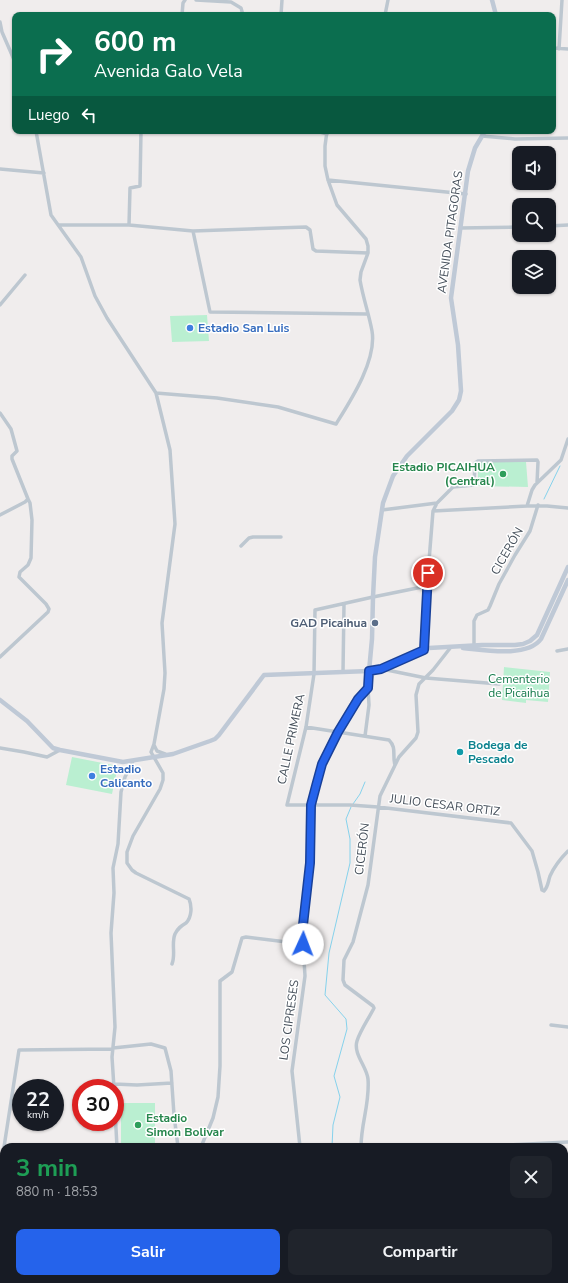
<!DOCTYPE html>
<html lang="es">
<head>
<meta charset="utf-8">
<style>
	:root { --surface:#171b24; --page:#20242c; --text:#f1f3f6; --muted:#9ea1a6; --accent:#2563eb }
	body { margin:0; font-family:"Nunito Sans",sans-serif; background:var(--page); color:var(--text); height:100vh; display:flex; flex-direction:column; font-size:15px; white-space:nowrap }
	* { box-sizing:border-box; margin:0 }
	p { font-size:13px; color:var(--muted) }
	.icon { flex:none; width:22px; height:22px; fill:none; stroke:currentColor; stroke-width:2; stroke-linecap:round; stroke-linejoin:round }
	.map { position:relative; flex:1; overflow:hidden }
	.details { position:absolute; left:0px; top:1143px; width:568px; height:140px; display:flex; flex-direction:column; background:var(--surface); border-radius:12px 12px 0 0; box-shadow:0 1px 3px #0004 }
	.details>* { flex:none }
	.guide { position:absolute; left:12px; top:12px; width:544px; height:122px; border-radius:8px; box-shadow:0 1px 3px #0004; background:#0b6e4f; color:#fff; overflow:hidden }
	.fabs { position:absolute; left:512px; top:146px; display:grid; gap:8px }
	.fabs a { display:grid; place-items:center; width:44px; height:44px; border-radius:8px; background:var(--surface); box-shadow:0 1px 3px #0004; font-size:20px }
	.speed { position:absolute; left:12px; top:1079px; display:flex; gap:8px; font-size:20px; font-weight:700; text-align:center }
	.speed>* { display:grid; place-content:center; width:52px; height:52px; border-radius:50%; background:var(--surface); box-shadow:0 1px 3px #0004; line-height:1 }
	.speed small { font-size:10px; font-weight:400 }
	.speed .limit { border:6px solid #d22; background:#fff; color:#111 }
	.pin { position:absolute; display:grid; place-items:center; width:34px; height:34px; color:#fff; margin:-17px; border:2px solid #fff; border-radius:50%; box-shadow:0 1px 4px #0007 }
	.me { position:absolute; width:44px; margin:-22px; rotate:2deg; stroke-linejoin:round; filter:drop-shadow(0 0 3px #0008) }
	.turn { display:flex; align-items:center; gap:14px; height:84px; padding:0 16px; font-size:18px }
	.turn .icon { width:52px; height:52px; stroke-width:2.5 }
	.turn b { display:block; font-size:28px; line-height:34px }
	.then { display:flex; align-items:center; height:38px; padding:0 16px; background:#0003; gap:8px; font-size:15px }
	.round { display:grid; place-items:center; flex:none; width:42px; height:42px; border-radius:8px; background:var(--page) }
	.summary { display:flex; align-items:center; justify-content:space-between; height:68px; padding:0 16px }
	h1 { font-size:24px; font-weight:700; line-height:30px; color:#1e9e55 }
	.cta { display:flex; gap:8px; margin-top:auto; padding:8px 16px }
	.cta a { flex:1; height:46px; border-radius:8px; background:var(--accent); color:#fff; font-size:16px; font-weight:700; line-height:46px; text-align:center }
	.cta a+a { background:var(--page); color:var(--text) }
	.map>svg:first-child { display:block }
	.green { fill:#baefd1 }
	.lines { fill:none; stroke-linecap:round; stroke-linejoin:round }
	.stream { stroke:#86d2ec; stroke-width:1 }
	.street { stroke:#bdc7d0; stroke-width:3.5 }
	.secondary { stroke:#bfc9d6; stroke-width:4.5 }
	.route-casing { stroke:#184099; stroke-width:10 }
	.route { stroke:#2563eb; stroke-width:7 }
	.shop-dot { fill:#3f7fe0; stroke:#fff; stroke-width:1.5 }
	.leisure-dot { fill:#2e9e5b; stroke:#fff; stroke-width:1.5 }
	.service-dot { fill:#5c6f8a; stroke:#fff; stroke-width:1.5 }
	.culture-dot { fill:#0f9aa8; stroke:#fff; stroke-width:1.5 }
	.labels { text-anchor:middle; stroke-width:3; stroke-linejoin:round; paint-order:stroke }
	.street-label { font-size:12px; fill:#454f5a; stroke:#fff }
	.shop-label { font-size:12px; font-weight:bold; fill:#366cbe; stroke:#fff; text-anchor:start }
	.leisure-label { font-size:12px; font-weight:bold; fill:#27864d; stroke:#fff; text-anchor:end }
	.service-label { font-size:12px; font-weight:bold; fill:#4e5e75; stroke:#fff; text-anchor:end }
	.park-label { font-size:12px; fill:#167c4d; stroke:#fff }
	.culture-label { font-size:12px; font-weight:bold; fill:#0d838f; stroke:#fff; text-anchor:start }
</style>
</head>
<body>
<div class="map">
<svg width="568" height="1283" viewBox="0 0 568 1283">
	<rect width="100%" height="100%" fill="#f0eded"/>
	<path class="green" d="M 207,315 L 209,341 L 172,342 L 170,316 Z
		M 478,462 L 526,462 L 528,487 L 478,486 Z
		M 504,667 L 550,672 L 548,702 L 526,700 L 526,703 L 502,700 Z
		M 72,757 L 118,766 L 112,794 L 66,785 Z
		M 121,1103 L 155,1103 L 155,1147 L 121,1147 Z"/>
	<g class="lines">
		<path class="stream" d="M 544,499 L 560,466
			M 353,804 L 360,794 L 365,782
			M 332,1147 L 333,1125 L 340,1097 L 334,1076 L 347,1029 L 346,1019 L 325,995 L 329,953 L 350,863 L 350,839 L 346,819 L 351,807
			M 366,1279 L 369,1283
			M 440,1279 L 440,1283"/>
		<path class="street" d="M 196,0 L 231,2 L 241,8 L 243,15
			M 182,15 L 183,3 L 185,0
			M 281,15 L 282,0
			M 385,15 L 388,0
			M 0,22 L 2,32 L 15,62
			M 553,48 L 568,49
			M 559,49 L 562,0
			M 36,131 L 51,215 L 81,257 L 95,296 L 107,318 L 156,393 L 170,450 L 175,524 L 162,623 L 165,673 L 164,689 L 154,744 L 151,752 L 163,773 L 163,780 L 160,789 L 133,836 L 127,852 L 127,863 L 132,870 L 136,873 L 189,899 C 192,906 192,917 186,923 C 181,926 178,928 175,934 C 171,944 176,954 172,964
			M 317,131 L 327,134
			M 482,136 L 515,139 L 568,138
			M 0,169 L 44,173
			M 328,180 L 466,194
			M 59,225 L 129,225 L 193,231 L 306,227 L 310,230 L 313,249 L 316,251 L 368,253 L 368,246 L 366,239 L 337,205 L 328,180 L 325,166 L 325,146 L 327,131
			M 129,225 L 130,188 L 140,186 L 141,131
			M 549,226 L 568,225
			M 460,228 L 519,227
			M 193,231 L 210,312 L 367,314
			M 0,305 L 25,275
			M 156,393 L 217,398 L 278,407 L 336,424 C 351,400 377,360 372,331 C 369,314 363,298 360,280 L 361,272 L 368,253
			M 0,413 L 11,429 L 17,451 L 12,456 L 12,459 L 28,499 L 25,502 L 0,515
			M 568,439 L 561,460 L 535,485 L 532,490 L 527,506 L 547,506 L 568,508
			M 382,510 L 437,503
			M 433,511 L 527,506
			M 241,546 L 249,538 L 253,537 L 281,537
			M 427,586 L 373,597 L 315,610 L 314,674 L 306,727 L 287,805 L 350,805 L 378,807 L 511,823 L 532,851 L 538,872 L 542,890 L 544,891 C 548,887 548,882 550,876 C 554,867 561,858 568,851
			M 474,645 L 474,621 L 477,615 L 488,610 L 490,606 L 499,584 L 515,555 L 530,531 L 538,505
			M 424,650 L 427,586 L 433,511 L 437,503 L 453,487 L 474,485 L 475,463 L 478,461 L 537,460 L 538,462 L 537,483
			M 557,651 L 568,649
			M 0,657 L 48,612 L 49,609 L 46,604 L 19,577 L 20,572 L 28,565 L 31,558 L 32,520 L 30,503 L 28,499
			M 382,669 L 426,678 L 499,684
			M 343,672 L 344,604
			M 306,727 L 389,740 C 397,748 392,755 395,765
			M 365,736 L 369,705 L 368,688
			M 154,745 L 157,751 L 165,754
			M 0,748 L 24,752 L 47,757 L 60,750
			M 551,1025 L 568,1027
			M 113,1048 L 151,1044 L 165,1048 L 171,1071 L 174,1115 L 178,1147
			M 114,1084 L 137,1085 L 172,1083
			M 114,1088 L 112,1057 L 115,1027 L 111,933 L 114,893 L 113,868 L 118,844 L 121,792 L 125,777 L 133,761
			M 115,1110 L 117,1147
			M 508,1145 L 568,1142
			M 4,1147 L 19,1050 L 113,1049
			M 201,1147 L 213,1118 L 218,1097 L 220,1066 L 220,981 L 232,972 L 242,938 L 246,937 L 303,944
			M 300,1147 L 292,1071 L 305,976 L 303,944 L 303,925 L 310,863 L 311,805 L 322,764 L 338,732 L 358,699 L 368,688 L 369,671
			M 361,1147 C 361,1123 370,1103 368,1079 C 367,1067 353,1054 357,1041 C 360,1031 369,1018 374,1008 L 373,1006 L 345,985 L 343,980 L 344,960 L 353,942 L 368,885 L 380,796 L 399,757 L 416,738 L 418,732 L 416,695 L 419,684 L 433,670 L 451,647
			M 568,1155 L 566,1171 L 568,1172
			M 0,1177 L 4,1149
			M 0,1224 L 4,1223
			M 72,1279 L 73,1283
			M 156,1279 L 158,1283
			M 215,1279 L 216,1283
			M 312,1279 L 313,1283
			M 419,1279 L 422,1283"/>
		<path class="secondary" d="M 492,0 L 496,15
			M 463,648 C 484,650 527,658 541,639 L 568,580
			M 369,671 L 372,639 L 373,597 L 375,557 L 383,503 L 393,476 L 407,456 L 452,411 L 459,400 L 461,391 L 458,345 L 451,298 L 468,171 L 475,148 L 485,131
			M 0,700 L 27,721 L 53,748 L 60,750 L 123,762 L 173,754 L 210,741 L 215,739 L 219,735 L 264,675 L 369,671 L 381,669 L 429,648 L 482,645 L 515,645 L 523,644 L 530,641 L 537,635 L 568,567"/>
	</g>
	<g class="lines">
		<g class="route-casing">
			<path id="route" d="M 303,944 L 303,925 L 310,863 L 311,805 L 316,786 L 322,764 L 338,732 L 358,699 L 368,688 L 369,671 L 381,669 L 424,650 L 428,573"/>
		</g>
		<use href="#route" class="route"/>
	</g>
	<g class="shop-dot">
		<circle cx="190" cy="328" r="4"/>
		<circle cx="92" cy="776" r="4"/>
	</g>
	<g class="leisure-dot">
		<circle cx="503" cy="474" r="4"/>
		<circle cx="138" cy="1125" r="4"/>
	</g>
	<circle class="service-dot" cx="375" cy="623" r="4"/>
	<circle class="culture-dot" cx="460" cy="752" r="4"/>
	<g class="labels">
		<g class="street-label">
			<text transform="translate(450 232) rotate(-82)" y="4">AVENIDA PITAGORAS</text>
			<text transform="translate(507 551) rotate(-60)" y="4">CICERÓN</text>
			<text transform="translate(291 739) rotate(-78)" y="4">CALLE PRIMERA</text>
			<text transform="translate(445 805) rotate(7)" y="4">JULIO CESAR ORTIZ</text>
			<text transform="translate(362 849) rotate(-83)" y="4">CICERÓN</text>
			<text transform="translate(289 1020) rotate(-82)" y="4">LOS CIPRESES</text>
		</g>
		<g class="shop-label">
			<text x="198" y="332">Estadio San Luis</text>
			<text x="100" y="773">Estadio<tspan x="100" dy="14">Calicanto</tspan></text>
		</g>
		<g class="leisure-label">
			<text x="495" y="471">Estadio PICAIHUA<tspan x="495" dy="14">(Central)</tspan></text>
			<text x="146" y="1122" text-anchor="start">Estadio<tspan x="146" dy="14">Simon Bolivar</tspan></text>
		</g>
		<g class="service-label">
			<text x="367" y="627">GAD Picaihua</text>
		</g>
		<g class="park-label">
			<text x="519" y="683">Cementerio<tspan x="519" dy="14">de Picaihua</tspan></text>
		</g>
		<g class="culture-label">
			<text x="468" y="749">Bodega de<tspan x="468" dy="14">Pescado</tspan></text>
		</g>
	</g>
</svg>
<div class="fabs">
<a><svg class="icon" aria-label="sound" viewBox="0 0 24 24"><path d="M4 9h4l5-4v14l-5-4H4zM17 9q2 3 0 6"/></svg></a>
<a><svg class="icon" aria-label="search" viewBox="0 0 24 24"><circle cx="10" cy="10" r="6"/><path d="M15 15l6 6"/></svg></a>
<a><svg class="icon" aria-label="layers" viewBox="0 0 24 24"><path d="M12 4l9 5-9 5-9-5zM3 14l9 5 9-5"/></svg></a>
</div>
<div class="speed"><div>22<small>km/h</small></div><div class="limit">30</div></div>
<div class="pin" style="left:428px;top:573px;background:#d93025"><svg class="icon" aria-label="arrive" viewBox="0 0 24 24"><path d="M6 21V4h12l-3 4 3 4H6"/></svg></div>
<svg class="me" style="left:303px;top:944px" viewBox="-20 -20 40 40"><circle r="19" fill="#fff"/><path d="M0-13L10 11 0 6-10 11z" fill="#2563eb"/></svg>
<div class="guide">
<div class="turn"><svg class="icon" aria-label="right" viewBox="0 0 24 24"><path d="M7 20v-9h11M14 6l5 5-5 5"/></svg><div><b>600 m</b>Avenida Galo Vela</div></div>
<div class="then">Luego<svg class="icon" aria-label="left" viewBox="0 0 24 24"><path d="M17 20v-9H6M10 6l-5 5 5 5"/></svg></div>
</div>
<section class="details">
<div class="summary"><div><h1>3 min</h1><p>880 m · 18:53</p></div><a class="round"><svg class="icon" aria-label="close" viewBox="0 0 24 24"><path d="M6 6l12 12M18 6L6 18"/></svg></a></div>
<div class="cta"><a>Salir</a><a>Compartir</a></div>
</section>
</div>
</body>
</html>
